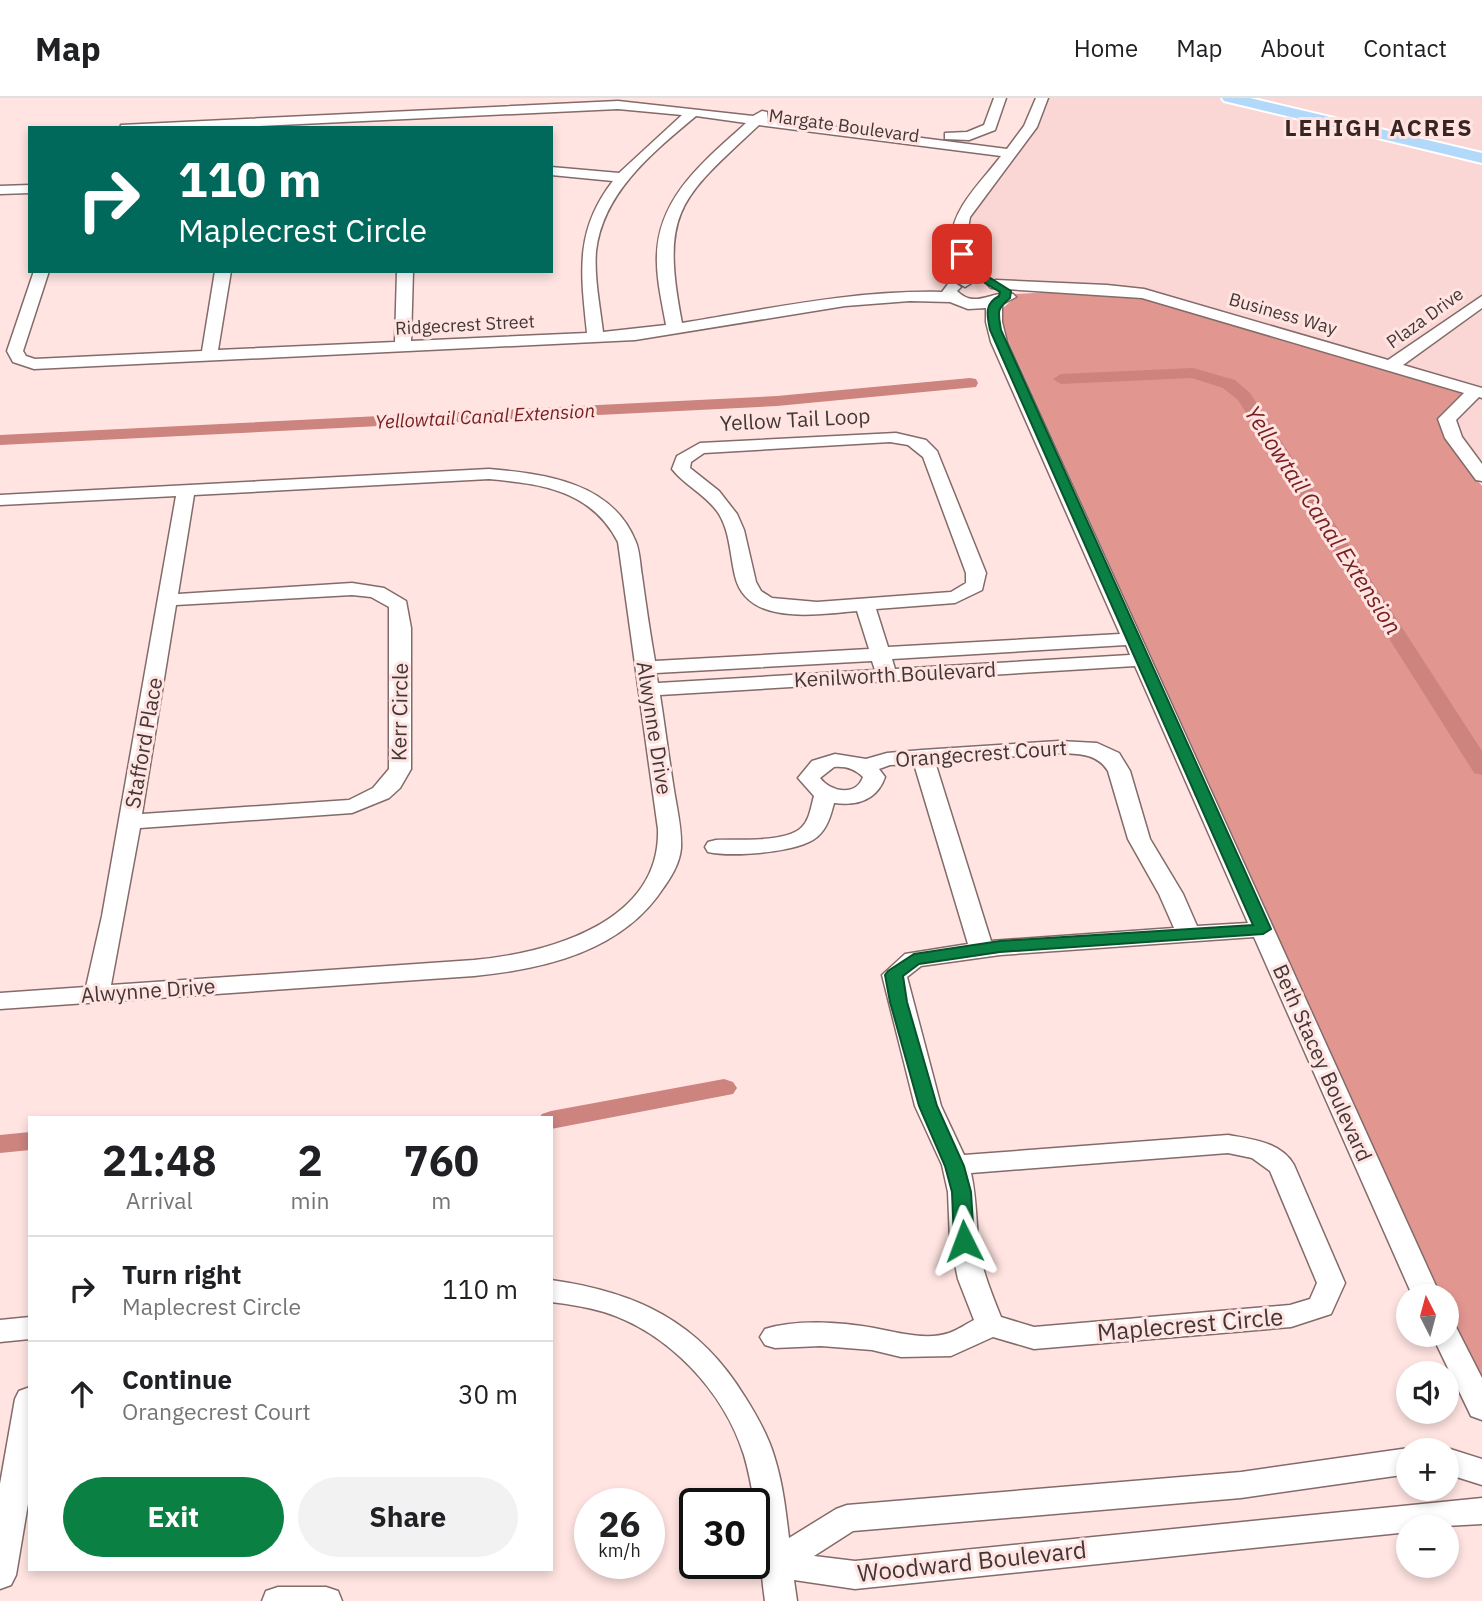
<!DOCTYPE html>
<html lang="en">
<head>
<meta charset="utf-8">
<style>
	:root { --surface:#fff; --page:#f2f2f2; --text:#202124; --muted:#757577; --line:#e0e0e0; --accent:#0b8043 }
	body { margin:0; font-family:"IBM Plex Sans",sans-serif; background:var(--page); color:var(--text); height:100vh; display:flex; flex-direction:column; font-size:26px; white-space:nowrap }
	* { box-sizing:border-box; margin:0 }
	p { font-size:23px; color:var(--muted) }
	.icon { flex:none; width:38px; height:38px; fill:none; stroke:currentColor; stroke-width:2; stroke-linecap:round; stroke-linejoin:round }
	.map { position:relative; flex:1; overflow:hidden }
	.drawer { position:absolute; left:28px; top:1018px; width:525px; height:455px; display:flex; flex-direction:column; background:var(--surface); border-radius:0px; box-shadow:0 4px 10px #0003 }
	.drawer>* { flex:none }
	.guide { position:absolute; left:28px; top:28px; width:525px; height:147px; border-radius:0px; box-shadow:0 4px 10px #0003; background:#00695c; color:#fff; overflow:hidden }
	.needle { width:46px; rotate:354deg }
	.controls { position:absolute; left:1396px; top:1186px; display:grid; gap:14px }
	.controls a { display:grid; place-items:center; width:63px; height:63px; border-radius:50%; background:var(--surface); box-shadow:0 4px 10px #0003; font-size:35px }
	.speed { position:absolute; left:574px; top:1390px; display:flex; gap:14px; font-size:35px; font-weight:700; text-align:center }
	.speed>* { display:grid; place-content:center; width:91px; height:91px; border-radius:50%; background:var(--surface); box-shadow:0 4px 10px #0003; line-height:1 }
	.speed small { font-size:18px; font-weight:400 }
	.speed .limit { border:4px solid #111; border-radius:10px; background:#fff; color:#111 }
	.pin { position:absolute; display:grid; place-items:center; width:60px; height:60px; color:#fff; margin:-30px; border-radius:14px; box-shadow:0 4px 10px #0006 }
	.me { position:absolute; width:77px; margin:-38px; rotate:357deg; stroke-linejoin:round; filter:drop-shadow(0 0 5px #0008) }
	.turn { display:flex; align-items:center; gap:24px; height:147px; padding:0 35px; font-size:32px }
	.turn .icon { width:91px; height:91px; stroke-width:2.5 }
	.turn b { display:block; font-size:49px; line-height:60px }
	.eta { display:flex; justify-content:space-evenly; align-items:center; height:119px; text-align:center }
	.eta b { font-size:42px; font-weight:700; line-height:49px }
	.primary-button { display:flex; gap:14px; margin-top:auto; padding:14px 35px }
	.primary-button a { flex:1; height:80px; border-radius:42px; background:var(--accent); color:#fff; font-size:28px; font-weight:700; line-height:80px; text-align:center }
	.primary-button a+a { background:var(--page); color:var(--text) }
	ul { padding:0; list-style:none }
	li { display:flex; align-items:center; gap:21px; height:105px; padding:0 35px; border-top:2px solid var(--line) }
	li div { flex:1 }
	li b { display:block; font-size:26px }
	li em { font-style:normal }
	header { display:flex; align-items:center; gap:42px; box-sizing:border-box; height:98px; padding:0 35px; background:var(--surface); border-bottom:2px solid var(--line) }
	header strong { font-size:33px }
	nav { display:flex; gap:38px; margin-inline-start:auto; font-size:24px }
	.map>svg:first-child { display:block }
	.built { fill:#fad7d4 }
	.forest { fill:#e29690 }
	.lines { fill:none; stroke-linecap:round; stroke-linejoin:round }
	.canal { fill:#cd837e; fill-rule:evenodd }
	.minor-casing { stroke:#836b69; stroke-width:3 }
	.major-casing { stroke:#fff; stroke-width:4 }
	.minor { fill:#fff; fill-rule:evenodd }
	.major { fill:#b2d9f9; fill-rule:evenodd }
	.route { fill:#0b8043; stroke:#07532c; stroke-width:2 }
	.labels { text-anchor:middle; stroke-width:6; stroke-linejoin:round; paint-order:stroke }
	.far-street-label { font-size:18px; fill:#413736; stroke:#ffe4e1 }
	.far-water-label { font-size:19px; font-style:italic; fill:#782021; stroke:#ffe4e1 }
	.street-label { font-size:21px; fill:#413736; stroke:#ffe4e1 }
	.far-district-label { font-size:23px; font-weight:bold; letter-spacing:2px; fill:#392624; stroke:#ffe4e1 }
	.water-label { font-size:23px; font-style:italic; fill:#782021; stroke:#ffe4e1 }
	.near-street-label { font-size:24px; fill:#413736; stroke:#ffe4e1 }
</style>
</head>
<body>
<header>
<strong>Map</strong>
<nav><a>Home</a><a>Map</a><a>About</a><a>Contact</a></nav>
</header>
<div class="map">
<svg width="1482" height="1503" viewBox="0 0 1482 1503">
	<rect width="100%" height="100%" fill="#ffe4e1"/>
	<path class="built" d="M 1042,0 L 1482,0 L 1482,378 L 1448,330 L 1475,294 L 1070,190 L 978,195 L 965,166 L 960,127 L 1010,55 Z"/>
	<path class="forest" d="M 1071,193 L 1142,199 L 1466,294 L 1440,319 C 1442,345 1467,368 1482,388 L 1482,1280 L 1447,1211 L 1447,1199 L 1441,1199 L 1439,1194 L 1003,231 C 999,208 1000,214 1014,200 L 1014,196 Z"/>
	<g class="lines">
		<path class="canal" d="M 1193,270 L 1235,282 L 1250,295 L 1482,653 L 1482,677 L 1474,675 L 1471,670 L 1238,302 L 1223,290 L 1192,280 L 1061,286 L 1053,281 L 1061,276 Z
			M 970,280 L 976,281 L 978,285 L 976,289 L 777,308 L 0,347 L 0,337 L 777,298 Z
			M 724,981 L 733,984 L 737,990 L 733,996 L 551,1031 L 551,1020 L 539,1020 L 542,1016 L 551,1013 Z
			M 30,1034 L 30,1052 L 0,1055 L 0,1037 Z"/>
		<g class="minor-casing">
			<path id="minor" d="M 994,0 L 1006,0 L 995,32 L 969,42 L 945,41 L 945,35 L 967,34 L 984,27 Z
				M 1036,0 L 1048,0 L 1037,29 L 970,119 L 966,141 L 973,166 L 973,184 L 965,189 L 957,184 C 957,169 952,155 952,141 C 951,111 984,81 1001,58 L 759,27 C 680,101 660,112 682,225 C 768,211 854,192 942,194 L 948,186 L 953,184 L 961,189 L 957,193 C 976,212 993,191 1013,196 L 1016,199 L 1002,206 L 1002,224 L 1007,244 L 1441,1199 L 1413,1199 L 1254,839 L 1000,857 L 921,868 L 907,879 L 941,1008 L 964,1057 L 1228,1037 C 1252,1041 1281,1044 1294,1067 L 1345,1185 L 1331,1216 L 1291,1229 L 1034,1251 L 993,1239 L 951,1258 L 901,1259 L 872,1252 L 821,1248 L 775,1250 L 765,1247 L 760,1239 L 765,1231 C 796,1221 841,1224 874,1230 C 896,1234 926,1243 949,1235 C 958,1232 966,1226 974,1222 L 958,1181 L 950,1143 L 948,1094 L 942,1067 L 915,1008 L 882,877 L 905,856 L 968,846 L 914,666 L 890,667 L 879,671 L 885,679 C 877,702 857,708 834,705 C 831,717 827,731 817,739 C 799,755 731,759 708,754 L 705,749 L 708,744 L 716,742 C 738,741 787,745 802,729 C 810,721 811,708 814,698 L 798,680 L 812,663 L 835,656 L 866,661 L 887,655 L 922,652 L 1059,643 L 1097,645 L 1119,655 L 1130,673 L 1150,741 L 1183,796 L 1197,828 L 1248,825 L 1135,568 L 660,597 C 665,629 669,661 674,692 C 677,711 682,731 681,750 C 680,764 672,778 664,789 C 623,853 545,871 474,878 L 0,911 L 0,895 L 86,889 L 102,818 L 176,398 L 0,407 L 0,397 L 489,371 C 544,376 611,384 635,442 C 640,452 640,467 642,478 C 646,507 650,535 655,563 L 869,551 L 857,513 C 818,516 747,529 735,478 C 730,457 730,434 719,416 C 707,397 685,388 672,371 L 677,358 L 700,345 L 896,335 L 926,342 L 937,353 L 986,475 L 982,492 L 955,505 L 876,511 L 888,549 L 1120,536 L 991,244 L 986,224 L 986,210 L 968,211 L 950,204 L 910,203 L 845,208 L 635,242 L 34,271 L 13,264 L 7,253 L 34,173 L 49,173 L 23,253 L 26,258 L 35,261 L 202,253 L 215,173 L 231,173 L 218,252 L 395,244 L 397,173 L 413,173 L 411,243 L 587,235 C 581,176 574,133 613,83 L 551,77 L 551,69 L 619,75 L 682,17 L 618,11 L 216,30 L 120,30 L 121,27 L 618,3 L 753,18 L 762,13 L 767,14 L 767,20 L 1007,51 L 1024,28 ZM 696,18 L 746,25 C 706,62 659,97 657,157 C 656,180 662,204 666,227 L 603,234 C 600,208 594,180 596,153 C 603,94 653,54 696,18 ZM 890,344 L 908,347 L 923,359 L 966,475 L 966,485 L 951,494 L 817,504 L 772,500 L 761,493 L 756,484 L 744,432 L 737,416 L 719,393 L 690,370 L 691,364 L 704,355 ZM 489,381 C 542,386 591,392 618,444 L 658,731 C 661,825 548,855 474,862 L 111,887 L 140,730 L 352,715 L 389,700 L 400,690 L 411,671 L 411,530 L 406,503 L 384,490 L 352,485 L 178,496 L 194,397 ZM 352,497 L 371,499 L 389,509 L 389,671 L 373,690 L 349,702 L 142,716 L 176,507 ZM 1126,547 L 1130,557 L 895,571 L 892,561 ZM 872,563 L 875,572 L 658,585 L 656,575 ZM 1059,655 C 1078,656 1097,655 1108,673 L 1128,741 L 1159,796 L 1174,830 L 991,843 L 935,664 ZM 834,669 C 846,668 855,671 863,679 C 856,699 831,694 820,680 ZM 1228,1055 L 1252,1060 L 1270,1073 L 1317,1185 L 1310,1201 L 1290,1207 L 1034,1229 L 1001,1219 C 991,1194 980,1168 978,1141 C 976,1118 976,1097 971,1075 Z
				M 30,87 L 30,95 L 0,96 L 0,88 Z
				M 996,182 L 1107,187 L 1144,191 L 1388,262 L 1482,198 L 1482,210 L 1403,267 L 1482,290 L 1482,300 L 1479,299 L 1456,322 L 1462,339 L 1482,366 L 1482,383 L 1476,382 L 1445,340 L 1438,321 L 1464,295 L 1142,200 L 991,190 L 988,187 L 991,184 Z
				M 551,1182 C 636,1194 699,1223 745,1299 C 757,1318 769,1339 775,1361 C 783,1387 786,1414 789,1440 L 836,1411 L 847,1407 L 1241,1374 L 1409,1350 L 1416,1353 L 1409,1353 L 1409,1376 L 1241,1400 L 853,1433 L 814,1458 L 855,1463 L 1482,1400 L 1482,1426 L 1409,1430 L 1409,1434 L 855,1491 L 794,1482 L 797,1503 L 765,1503 C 758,1454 758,1405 744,1357 C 724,1293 668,1234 604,1214 C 586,1209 569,1206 551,1204 Z
				M 30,1219 L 30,1241 L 0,1244 L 0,1222 Z
				M 1447,1226 L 1456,1229 L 1482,1280 L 1482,1322 L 1471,1318 L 1432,1237 L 1447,1237 Z
				M 30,1289 L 30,1394 L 16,1477 L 11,1487 L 0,1491 L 0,1386 L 15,1301 L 19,1293 Z
				M 1447,1350 L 1482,1361 L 1482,1387 L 1447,1376 L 1447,1353 L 1440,1353 Z
				M 278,1489 L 326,1489 L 338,1493 L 342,1503 L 262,1503 L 266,1493 Z"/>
		</g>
		<g class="major-casing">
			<path id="major" d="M 1222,0 L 1250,0 L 1482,55 L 1482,65 L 1224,3 Z"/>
		</g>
		<use href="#minor" class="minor"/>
		<use href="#major" class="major"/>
	</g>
	<path class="route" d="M 962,153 L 965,154 L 976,171 L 1011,193 L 1010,200 C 996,212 998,213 1001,232 L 1271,831 L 1263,836 L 1000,854 L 919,866 L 903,878 L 907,904 L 937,1008 L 964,1068 L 971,1094 L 974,1143 L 971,1148 L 964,1150 L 957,1148 L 954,1143 L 952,1094 L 945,1068 L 919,1008 L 890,904 L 885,877 L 888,873 L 914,856 L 1000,843 L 1253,827 L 990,232 C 987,217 984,206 999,198 L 1000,194 L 968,175 L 960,166 L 957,156 Z"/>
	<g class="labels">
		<g class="far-street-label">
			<text transform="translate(844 28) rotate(8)" y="6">Margate Boulevard</text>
			<text transform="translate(1283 216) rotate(16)" y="6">Business Way</text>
			<text transform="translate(1425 220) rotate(-36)" y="6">Plaza Drive</text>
			<text transform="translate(465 227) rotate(-3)" y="6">Ridgecrest Street</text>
		</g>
		<g class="far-water-label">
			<text transform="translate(485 318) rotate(-3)" y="7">Yellowtail Canal Extension</text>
		</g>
		<g class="street-label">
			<text transform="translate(795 322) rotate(-3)" y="7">Yellow Tail Loop</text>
			<text transform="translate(895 577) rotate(-3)" y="7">Kenilworth Boulevard</text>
			<text transform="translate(400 614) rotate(-89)" y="7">Kerr Circle</text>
			<text transform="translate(654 630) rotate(81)" y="7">Alwynne Drive</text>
			<text transform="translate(144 645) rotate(-80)" y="7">Stafford Place</text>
			<text transform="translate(981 656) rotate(-4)" y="7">Orangecrest Court</text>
			<text transform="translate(148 893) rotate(-4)" y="7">Alwynne Drive</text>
			<text transform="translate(1322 965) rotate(66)" y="7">Beth Stacey Boulevard</text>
		</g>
		<g class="far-district-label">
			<text x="1379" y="38">LEHIGH ACRES</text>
		</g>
		<g class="water-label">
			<text transform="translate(1323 422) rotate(57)" y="8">Yellowtail Canal Extension</text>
		</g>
		<g class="near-street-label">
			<text transform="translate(1190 1227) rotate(-5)" y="8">Maplecrest Circle</text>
			<text transform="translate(972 1464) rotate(-6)" y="8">Woodward Boulevard</text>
		</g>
	</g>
</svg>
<div class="controls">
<a><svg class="needle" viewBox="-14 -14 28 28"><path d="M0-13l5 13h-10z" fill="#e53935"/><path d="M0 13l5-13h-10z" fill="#757577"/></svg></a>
<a><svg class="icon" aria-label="sound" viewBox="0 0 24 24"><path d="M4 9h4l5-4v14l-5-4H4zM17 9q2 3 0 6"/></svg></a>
<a>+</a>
<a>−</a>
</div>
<div class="speed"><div>26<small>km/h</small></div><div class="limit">30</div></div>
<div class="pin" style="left:962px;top:156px;background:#d93025"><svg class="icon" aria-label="arrive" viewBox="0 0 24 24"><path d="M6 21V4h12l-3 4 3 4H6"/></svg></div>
<svg class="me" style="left:964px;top:1143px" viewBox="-20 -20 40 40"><path d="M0-17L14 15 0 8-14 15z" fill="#0b8043" stroke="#fff" stroke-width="4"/></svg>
<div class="guide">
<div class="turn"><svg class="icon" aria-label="right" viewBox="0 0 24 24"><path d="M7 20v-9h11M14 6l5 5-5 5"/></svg><div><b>110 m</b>Maplecrest Circle</div></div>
</div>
<section class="drawer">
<div class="eta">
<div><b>21:48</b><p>Arrival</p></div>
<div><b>2</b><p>min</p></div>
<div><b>760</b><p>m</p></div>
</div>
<ul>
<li><svg class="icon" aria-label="right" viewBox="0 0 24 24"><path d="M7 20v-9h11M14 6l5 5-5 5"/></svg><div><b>Turn right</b><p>Maplecrest Circle</p></div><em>110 m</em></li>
<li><svg class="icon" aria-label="ahead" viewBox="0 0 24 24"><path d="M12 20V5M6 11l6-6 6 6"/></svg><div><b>Continue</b><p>Orangecrest Court</p></div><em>30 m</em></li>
</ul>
<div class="primary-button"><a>Exit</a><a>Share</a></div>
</section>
</div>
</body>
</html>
